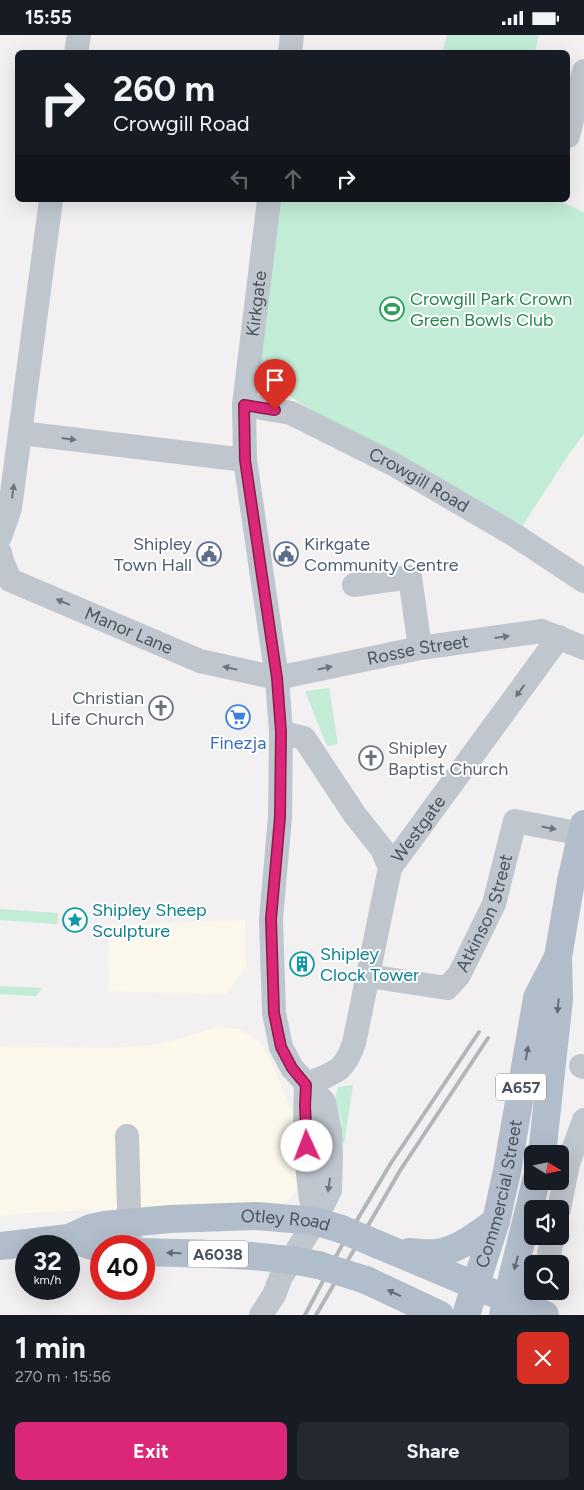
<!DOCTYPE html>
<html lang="en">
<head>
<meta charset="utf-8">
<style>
	:root { --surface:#171b24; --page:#242831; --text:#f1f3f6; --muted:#9ea1a6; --accent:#db2777 }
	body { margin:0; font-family:Figtree,sans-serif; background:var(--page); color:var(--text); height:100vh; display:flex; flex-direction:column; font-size:19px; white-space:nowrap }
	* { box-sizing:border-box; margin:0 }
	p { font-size:16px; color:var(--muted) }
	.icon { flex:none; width:28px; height:28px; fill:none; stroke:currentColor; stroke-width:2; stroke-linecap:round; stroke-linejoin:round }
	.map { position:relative; height:1280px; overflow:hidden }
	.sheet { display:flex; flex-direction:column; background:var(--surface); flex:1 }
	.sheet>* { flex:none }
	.top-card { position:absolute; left:15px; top:15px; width:555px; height:152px; border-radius:8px; box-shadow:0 5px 20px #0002; background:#171b24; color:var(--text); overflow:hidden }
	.needle { width:32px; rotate:100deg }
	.tools { position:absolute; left:524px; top:1110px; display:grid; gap:10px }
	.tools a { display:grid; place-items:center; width:45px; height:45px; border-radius:8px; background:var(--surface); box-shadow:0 5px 20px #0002; font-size:25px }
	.speed { position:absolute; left:15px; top:1200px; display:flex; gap:10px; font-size:25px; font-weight:700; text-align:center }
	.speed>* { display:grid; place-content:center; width:65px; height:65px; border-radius:50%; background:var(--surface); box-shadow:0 5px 20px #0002; line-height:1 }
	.speed small { font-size:12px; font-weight:400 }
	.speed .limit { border:8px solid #d22; background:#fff; color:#111 }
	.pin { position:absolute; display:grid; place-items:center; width:42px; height:42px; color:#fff; margin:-51px -21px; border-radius:50% 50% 50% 0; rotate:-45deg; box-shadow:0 0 5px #0007 }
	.pin .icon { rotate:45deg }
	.me { position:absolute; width:55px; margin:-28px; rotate:358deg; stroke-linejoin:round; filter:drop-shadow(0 0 4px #0008) }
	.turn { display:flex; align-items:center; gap:18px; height:105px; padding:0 15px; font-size:22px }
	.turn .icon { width:65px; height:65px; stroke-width:2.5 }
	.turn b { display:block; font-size:35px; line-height:42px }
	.lanes { display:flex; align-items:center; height:48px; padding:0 15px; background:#0003; justify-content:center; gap:25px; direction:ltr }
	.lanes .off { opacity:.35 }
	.round { display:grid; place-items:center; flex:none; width:52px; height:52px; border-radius:8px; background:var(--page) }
	.headline { display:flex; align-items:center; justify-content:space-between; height:85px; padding:0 15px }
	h1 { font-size:30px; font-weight:700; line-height:38px }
	.primary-button { display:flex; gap:10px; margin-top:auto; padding:10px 15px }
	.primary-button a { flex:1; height:58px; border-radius:8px; background:var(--accent); color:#fff; font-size:20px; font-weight:700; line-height:58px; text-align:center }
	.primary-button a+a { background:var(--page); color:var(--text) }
	.status { display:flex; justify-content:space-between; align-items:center; height:35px; padding:0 25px; background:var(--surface); direction:ltr }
	.status svg { height:14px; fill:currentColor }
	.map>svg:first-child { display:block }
	.commercial { fill:#fbf7eb }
	.green { fill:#c2ecd5 }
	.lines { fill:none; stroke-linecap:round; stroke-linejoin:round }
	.minor { stroke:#bfc6ce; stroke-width:24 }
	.major { stroke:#b2bdcc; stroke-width:28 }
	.rail { stroke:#b2b5ba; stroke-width:4 }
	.major-bridge { stroke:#b2bdcc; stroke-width:28 }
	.oneway { fill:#6c757e }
	.oneway2 { fill:#636d78 }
	.route-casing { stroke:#8e194d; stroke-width:12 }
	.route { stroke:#db2777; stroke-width:9 }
	.labels { text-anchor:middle; stroke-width:4; stroke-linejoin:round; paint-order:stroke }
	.shield { fill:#fff; stroke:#80868d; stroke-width:1 }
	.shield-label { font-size:16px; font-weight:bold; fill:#49525c }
	.leisure-label { font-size:18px; fill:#27864d; stroke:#fff; text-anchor:start }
	.street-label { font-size:18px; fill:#49525c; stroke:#fff }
	.service-label { font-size:18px; fill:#4e5e75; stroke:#fff; text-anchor:end }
	.worship-label { font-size:18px; fill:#5b616d; stroke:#fff; text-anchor:end }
	.shop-label { font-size:18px; fill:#366cbe; stroke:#fff }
	.culture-label { font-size:18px; fill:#0d838f; stroke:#fff; text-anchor:start }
</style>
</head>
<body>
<div class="status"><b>15:55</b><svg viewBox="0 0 49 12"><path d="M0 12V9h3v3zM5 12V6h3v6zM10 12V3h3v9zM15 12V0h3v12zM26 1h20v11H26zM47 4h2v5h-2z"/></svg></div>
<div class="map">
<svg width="584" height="1280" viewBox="0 0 584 1280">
	<rect width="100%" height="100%" fill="#f2f0f0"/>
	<path class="commercial" d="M 245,885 L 246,932 L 226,960 L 109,956 L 108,890 Z
		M 218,992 L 239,994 L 259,1006 L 268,1019 L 293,1079 L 297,1116 L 297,1153 L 291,1163 L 283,1168 L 23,1178 L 0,1181 L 0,1011 L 107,1013 L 160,1009 Z"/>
	<path class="green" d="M 447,0 L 539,0 L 535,17 L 442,17 Z
		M 279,165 L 557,165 L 584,177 L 584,399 L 569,419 L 516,501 L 258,342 Z
		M 329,653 L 338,709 L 327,711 L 305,656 Z
		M 0,874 L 58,878 L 57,889 L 0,885 Z
		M 0,951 L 42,953 L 36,961 L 0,959 Z
		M 353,1050 L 344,1109 L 340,1103 L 342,1088 L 335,1063 L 338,1052 Z"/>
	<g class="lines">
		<g class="minor">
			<path d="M 76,18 L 79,0"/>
			<path d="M 290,18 L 292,0"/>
			<path d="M 568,101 L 584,36"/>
			<path id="s1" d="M 244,370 L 291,378 L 393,429 L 516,501 L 584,546"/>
			<path d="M 21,398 L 245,425"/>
			<path d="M 0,502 L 10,473 L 51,165"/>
			<path id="s2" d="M 0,518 L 2,526 L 10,545 L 200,626 L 277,643 L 420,613 L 542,596 L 584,613"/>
			<path d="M 354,550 L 410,542 L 420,613"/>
			<path d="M 281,697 L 304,703 L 355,780 L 382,814 L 390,833"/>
			<path id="s3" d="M 368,941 L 447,953 L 459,940 L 494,869 L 515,786 L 582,799"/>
			<path d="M 581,1031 L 584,1032"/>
			<path id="s4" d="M 306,1050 C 334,1037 344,1038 354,1008 L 390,833 L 559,602"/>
			<path d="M 306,1050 C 304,1095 306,1142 315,1186"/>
			<path d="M 127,1101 L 130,1211"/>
			<path d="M 559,1174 L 568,1129 L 584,1085"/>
			<path d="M 547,1229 L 553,1201"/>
			<path id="s5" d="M 261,1280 L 274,1260 L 281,1242 L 315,1186 L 330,1155 L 331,1123 L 330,1096 L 324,1067 L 292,1033 L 281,1012 L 274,978 L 271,884 L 280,782 L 281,697 L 277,643 L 245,425 L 244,370 L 269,165"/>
		</g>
		<g class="major">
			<path d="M 542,1119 L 559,964 L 558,922 L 571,846 L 584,789"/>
			<path d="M 69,1203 L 101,1214"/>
			<path d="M 379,1210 L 545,1280"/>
			<path id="s6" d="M 0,1211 L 69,1203 L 91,1193 L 105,1190 L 170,1184 L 257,1181 L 315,1186 L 341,1194"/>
			<path d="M 144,1217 C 202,1219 260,1218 318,1230"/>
			<path d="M 409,1217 C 418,1218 428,1219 437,1218 C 460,1214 477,1200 496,1186"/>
			<path d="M 366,1245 L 440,1280"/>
			<path id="s7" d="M 466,1280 L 496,1186 L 507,1136 L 537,963 L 558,922"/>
			<path d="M 503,1280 L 536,1146"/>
		</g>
		<path class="rail" d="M 305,1280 L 341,1212 L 391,1128 L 479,997
			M 316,1280 L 401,1134 L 488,1003"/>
		<path class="major-bridge" d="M 341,1194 L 379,1210
			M 318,1230 L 366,1245"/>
	</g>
	<defs><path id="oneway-solid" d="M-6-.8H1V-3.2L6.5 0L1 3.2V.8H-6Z" transform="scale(1.25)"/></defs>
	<g class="oneway">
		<use href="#oneway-solid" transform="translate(69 404) rotate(7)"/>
		<use href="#oneway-solid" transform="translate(13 456) rotate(-82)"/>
		<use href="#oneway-solid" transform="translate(63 567) rotate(-157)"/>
		<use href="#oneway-solid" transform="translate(502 602) rotate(-8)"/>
		<use href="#oneway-solid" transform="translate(230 633) rotate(-167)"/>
		<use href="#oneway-solid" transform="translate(325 633) rotate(-12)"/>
		<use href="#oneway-solid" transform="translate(520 656) rotate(126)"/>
		<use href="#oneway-solid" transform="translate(549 793) rotate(11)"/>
		<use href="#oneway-solid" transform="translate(329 1150) rotate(98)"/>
	</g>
	<g class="oneway2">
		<use href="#oneway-solid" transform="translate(558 971) rotate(95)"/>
		<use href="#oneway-solid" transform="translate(527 1018) rotate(-80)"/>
		<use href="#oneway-solid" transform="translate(174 1218) rotate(-178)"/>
		<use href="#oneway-solid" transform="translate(516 1228) rotate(105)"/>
		<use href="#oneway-solid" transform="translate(394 1258) rotate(-155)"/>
	</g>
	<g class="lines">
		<g class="route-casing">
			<path id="route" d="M 275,375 L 244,370 L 245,425 L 277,643 L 281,697 L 280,782 L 271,884 L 274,978 L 281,1012 L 292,1033 L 306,1050 L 305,1071 L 307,1111"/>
		</g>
		<use href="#route" class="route"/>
	</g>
	<defs>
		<g id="stadium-ring" transform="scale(1.25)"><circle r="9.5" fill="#fff" stroke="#2e9e5b" stroke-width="1.5"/><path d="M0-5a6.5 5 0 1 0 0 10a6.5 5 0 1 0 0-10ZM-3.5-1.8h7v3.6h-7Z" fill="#2e9e5b"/></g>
		<g id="civic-ring" transform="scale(1.25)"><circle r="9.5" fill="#fff" stroke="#5c6f8a" stroke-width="1.5"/><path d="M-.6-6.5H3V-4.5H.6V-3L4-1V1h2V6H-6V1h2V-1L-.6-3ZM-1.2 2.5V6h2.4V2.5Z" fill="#5c6f8a"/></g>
		<g id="church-ring" transform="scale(1.25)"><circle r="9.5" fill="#fff" stroke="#6b7280" stroke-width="1.5"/><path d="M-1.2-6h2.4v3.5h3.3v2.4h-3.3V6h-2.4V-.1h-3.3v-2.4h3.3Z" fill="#6b7280"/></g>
		<g id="supermarket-ring" transform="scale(1.25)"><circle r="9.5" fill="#fff" stroke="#3f7fe0" stroke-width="1.5"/><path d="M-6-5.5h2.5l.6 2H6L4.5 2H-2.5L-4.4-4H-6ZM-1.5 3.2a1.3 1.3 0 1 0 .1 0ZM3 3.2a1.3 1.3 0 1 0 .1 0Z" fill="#3f7fe0"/></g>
		<g id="sight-ring" transform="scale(1.25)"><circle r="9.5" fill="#fff" stroke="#0f9aa8" stroke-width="1.5"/><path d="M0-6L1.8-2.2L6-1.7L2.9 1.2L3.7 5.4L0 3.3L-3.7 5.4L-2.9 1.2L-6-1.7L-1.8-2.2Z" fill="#0f9aa8"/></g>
		<g id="building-ring" transform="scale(1.25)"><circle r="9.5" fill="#fff" stroke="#0f9aa8" stroke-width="1.5"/><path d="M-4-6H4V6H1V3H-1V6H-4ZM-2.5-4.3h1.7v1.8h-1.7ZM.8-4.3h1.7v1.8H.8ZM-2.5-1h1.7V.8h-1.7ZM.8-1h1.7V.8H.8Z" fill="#0f9aa8"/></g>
	</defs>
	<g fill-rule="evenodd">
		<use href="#stadium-ring" x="392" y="274"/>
		<use href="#civic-ring" x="209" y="519"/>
		<use href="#civic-ring" x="286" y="519"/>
		<use href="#church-ring" x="161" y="673"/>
		<use href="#supermarket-ring" x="238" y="682"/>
		<use href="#church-ring" x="371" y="723"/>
		<use href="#sight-ring" x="75" y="885"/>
		<use href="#building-ring" x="302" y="929"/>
	</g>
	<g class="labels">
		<g class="shield">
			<rect x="496" y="1038.5" width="50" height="27" rx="4"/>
			<rect x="188" y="1205.5" width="60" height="27" rx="4"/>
		</g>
		<g class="shield-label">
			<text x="521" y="1058">A657</text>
			<text x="218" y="1225">A6038</text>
		</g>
		<g class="leisure-label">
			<text x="410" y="270">Crowgill Park Crown<tspan x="410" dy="21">Green Bowls Club</tspan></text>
		</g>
		<g class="street-label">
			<text dy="6" stroke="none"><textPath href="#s5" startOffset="1050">Kirkgate</textPath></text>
			<text dy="6" stroke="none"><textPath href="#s1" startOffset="192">Crowgill Road</textPath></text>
			<text dy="6" stroke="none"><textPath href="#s2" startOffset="158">Manor Lane</textPath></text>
			<text dy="6" stroke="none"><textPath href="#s2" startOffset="458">Rosse Street</textPath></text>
			<text dy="6" stroke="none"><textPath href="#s4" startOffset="294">Westgate</textPath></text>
			<text dy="6" stroke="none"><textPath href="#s3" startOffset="165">Atkinson Street</textPath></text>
			<text dy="6" stroke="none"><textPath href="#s7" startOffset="126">Commercial Street</textPath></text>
			<text dy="6" stroke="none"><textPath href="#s6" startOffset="289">Otley Road</textPath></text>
		</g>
		<g class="service-label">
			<text x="192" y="515">Shipley<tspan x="192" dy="21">Town Hall</tspan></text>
			<text x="304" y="515" text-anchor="start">Kirkgate<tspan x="304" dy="21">Community Centre</tspan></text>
		</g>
		<g class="worship-label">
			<text x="144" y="669">Christian<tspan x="144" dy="21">Life Church</tspan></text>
			<text x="388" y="719" text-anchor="start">Shipley<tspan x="388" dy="21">Baptist Church</tspan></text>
		</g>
		<g class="shop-label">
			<text x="238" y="714">Finezja</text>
		</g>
		<g class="culture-label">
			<text x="92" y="881">Shipley Sheep<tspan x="92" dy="21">Sculpture</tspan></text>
			<text x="320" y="925">Shipley<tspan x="320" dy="21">Clock Tower</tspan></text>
		</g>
	</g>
</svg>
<div class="tools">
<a><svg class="needle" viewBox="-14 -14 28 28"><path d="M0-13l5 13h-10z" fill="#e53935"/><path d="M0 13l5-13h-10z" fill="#9ea1a6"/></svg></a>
<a><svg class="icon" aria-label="sound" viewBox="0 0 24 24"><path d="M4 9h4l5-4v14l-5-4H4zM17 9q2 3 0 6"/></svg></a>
<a><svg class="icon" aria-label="search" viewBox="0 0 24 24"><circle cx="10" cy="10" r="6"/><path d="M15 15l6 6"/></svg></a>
</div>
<div class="speed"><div>32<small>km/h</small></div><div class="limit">40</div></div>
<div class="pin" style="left:275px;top:375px;background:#d93025"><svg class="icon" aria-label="arrive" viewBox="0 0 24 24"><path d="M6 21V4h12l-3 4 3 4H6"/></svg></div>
<svg class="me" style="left:307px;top:1111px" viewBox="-20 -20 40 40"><circle r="19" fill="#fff"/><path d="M0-13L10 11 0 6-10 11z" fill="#db2777"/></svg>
<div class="top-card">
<div class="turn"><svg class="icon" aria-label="right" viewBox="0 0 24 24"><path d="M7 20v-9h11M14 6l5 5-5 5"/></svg><div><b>260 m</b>Crowgill Road</div></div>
<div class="lanes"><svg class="icon off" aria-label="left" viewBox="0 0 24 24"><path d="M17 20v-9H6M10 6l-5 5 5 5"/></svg><svg class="icon off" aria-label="ahead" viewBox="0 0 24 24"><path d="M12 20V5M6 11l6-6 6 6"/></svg><svg class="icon" aria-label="right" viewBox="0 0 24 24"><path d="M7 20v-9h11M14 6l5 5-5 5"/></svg></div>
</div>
</div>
<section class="sheet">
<div class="headline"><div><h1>1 min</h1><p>270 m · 15:56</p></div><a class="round" style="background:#d93025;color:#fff"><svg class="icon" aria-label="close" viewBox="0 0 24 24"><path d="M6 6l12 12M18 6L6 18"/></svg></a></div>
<div class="primary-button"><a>Exit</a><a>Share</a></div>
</section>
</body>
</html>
